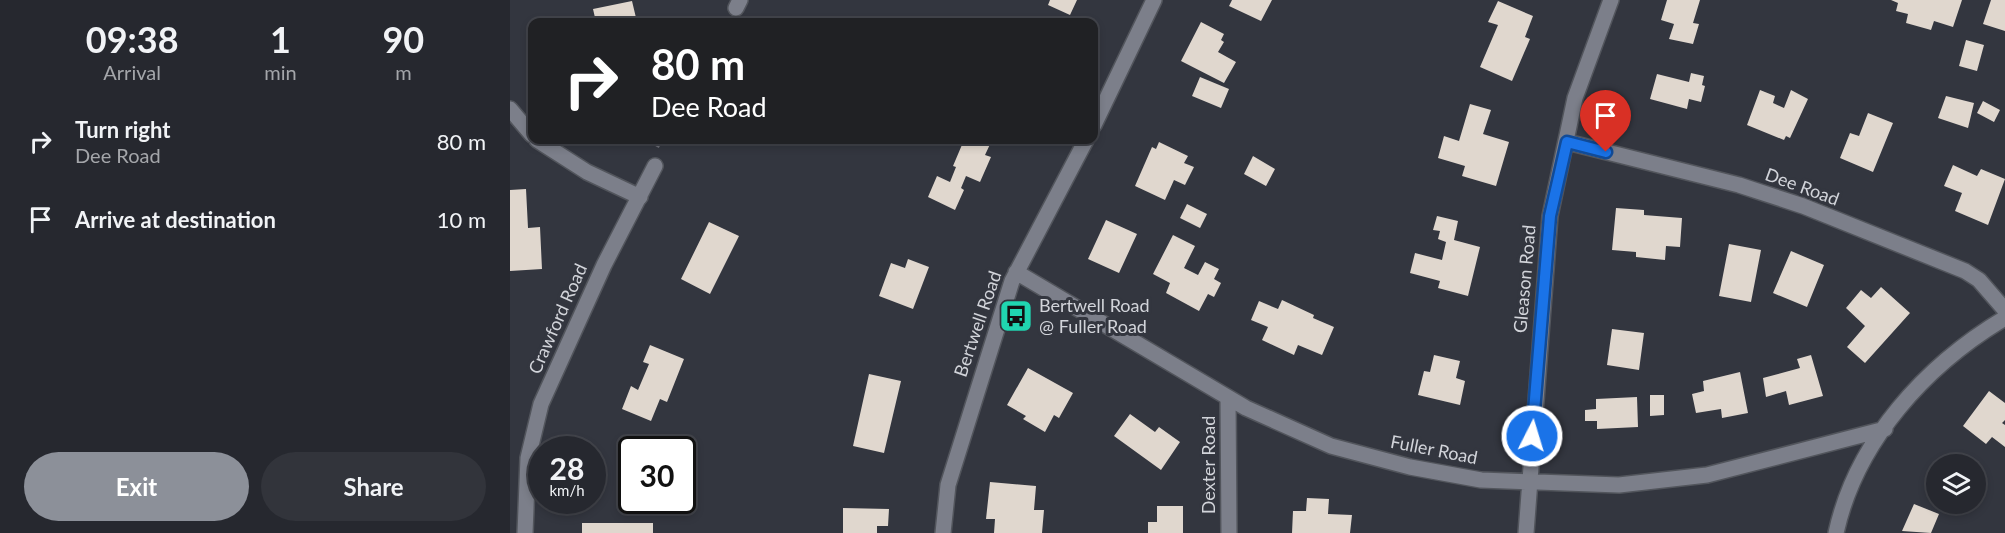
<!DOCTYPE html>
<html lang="en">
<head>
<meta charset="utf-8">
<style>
	:root { --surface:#26282f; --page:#32343b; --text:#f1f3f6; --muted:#a4a6aa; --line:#42444b; --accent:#8c9099 }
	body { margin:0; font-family:Lato,sans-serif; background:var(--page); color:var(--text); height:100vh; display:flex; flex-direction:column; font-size:22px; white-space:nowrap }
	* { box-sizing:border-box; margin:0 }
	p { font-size:20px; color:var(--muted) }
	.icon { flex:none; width:33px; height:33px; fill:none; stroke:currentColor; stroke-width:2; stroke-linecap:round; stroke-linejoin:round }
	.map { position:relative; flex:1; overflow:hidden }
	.details { display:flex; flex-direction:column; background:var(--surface); width:510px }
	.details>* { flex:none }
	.banner { position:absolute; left:18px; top:18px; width:570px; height:126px; border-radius:12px; box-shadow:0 3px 9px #0003,0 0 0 2px var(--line); background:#202124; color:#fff; overflow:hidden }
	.buttons { position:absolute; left:1416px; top:454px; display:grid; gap:12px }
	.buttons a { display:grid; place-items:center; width:60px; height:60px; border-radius:50%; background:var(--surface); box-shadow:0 3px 9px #0003,0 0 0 2px var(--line); font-size:30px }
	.speed { position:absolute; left:18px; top:436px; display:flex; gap:12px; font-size:30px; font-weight:700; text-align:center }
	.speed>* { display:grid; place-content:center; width:78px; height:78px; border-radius:50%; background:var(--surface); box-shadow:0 3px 9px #0003,0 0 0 2px var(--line); line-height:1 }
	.speed small { font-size:15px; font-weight:400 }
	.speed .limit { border:3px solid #111; border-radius:9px; background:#fff; color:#111 }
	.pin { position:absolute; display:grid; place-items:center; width:51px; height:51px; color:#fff; margin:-62px -26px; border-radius:50% 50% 50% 0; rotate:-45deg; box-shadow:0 0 6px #0007 }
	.pin .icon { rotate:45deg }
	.me { position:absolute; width:66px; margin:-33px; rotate:5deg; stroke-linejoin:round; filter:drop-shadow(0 0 4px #0008) }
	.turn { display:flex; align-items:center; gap:21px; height:126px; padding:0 24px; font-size:27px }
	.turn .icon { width:78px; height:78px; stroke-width:2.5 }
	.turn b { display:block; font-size:42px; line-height:51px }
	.eta { display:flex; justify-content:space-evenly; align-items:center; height:102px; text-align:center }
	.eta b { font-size:36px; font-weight:700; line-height:42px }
	.cta { display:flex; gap:12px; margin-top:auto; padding:12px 24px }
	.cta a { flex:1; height:69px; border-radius:36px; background:var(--accent); color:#fff; font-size:24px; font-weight:700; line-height:69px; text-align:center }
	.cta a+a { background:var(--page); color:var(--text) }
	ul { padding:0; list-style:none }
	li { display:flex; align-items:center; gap:18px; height:78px; padding:0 24px }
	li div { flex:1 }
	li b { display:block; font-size:22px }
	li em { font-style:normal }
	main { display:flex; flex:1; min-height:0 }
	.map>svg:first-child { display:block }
	.building { fill:#e0d7ce }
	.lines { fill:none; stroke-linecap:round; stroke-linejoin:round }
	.minor-casing { stroke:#52555c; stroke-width:18 }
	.path { stroke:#6e7078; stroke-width:4; stroke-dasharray:4.5 4.5; stroke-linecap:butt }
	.minor { stroke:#7c7f8a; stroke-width:15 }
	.route-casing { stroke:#114b97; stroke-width:15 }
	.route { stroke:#1a73e8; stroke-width:10 }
	.labels { text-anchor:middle; stroke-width:6; stroke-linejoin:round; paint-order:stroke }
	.street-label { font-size:18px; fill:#d2d4da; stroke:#33363f }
	.poi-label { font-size:18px; fill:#d2d4da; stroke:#33363f; text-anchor:start }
</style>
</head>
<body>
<main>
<section class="details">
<div class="eta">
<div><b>09:38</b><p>Arrival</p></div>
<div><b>1</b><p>min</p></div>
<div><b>90</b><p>m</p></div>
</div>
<ul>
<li><svg class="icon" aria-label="right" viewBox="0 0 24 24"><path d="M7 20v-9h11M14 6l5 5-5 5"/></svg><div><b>Turn right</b><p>Dee Road</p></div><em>80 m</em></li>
<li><svg class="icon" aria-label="arrive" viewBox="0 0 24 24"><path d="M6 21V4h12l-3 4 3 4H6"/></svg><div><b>Arrive at destination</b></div><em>10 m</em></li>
</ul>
<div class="cta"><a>Exit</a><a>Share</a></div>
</section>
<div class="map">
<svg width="1495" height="533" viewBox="0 0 1495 533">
	<rect width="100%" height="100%" fill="#33363f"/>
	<path class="building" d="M 540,0 L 567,0 L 560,15 L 538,5 Z
		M 722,0 L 762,0 L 751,21 L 719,6 Z
		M 1157,0 L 1190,0 L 1183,23 L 1189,24 L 1183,44 L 1159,39 L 1164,24 L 1151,20 Z
		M 1381,0 L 1452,0 L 1443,27 L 1424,21 L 1421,30 L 1396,23 L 1398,14 L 1386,11 L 1388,3 Z
		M 1481,0 L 1495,0 L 1495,31 L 1473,24 Z
		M 122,1 L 127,22 L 86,22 L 83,9 Z
		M 988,1 L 1023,16 L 1015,37 L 1020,39 L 1002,81 L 970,67 L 988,25 L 978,22 Z
		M 691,22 L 714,34 L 711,40 L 714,42 L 708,52 L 726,62 L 714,83 L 671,61 Z
		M 1456,40 L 1474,45 L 1467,71 L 1449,66 Z
		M 1181,73 L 1194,76 L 1192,85 L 1195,86 L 1191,102 L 1179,99 L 1177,109 L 1140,99 L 1147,74 L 1179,82 Z
		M 690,77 L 719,89 L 711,108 L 682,96 Z
		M 1250,90 L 1265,96 L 1263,103 L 1274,108 L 1281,90 L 1298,99 L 1280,138 L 1276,136 L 1274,140 L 1237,125 Z
		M 1436,96 L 1464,103 L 1458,128 L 1428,118 Z
		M 1473,101 L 1490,110 L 1484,122 L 1467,113 Z
		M 960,104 L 981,110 L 973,134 L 999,142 L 986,186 L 952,176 L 955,166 L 928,158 L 934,136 L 949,141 Z
		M 1358,113 L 1383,123 L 1363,172 L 1330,158 L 1340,133 L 1349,136 Z
		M 454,140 L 482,140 L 475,155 L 481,157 L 470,182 L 456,176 L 451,188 L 454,190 L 445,210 L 418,197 L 427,176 L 440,182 L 446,167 L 443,166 Z
		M 649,142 L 678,156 L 674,163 L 684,167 L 675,185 L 664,180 L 655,200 L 625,186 L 642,147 L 646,149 Z
		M 743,156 L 765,169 L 756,186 L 734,174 Z
		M 1443,165 L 1467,176 L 1471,169 L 1495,179 L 1478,225 L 1445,211 L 1452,193 L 1434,186 Z
		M 16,189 L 18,228 L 30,227 L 32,269 L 0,271 L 0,190 Z
		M 677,204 L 697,214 L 690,228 L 670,218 Z
		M 1106,208 L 1134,210 L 1134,215 L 1172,218 L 1170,247 L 1156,246 L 1155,260 L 1126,257 L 1126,252 L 1102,250 Z
		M 927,216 L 948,221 L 944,240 L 970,247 L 958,296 L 928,288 L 930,281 L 900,273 L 905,253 L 932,260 L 936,242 L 928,239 L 930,231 L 923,230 Z
		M 596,220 L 627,234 L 609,273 L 578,259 Z
		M 199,222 L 229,236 L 200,294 L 171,279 Z
		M 663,235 L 685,246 L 674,268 L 688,275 L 695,262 L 709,269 L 704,279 L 711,283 L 704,297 L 698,294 L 689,311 L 656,293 L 660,283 L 643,274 Z
		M 1219,244 L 1251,250 L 1241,302 L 1209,296 Z
		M 1281,251 L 1314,265 L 1297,307 L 1263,293 Z
		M 398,259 L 419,267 L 403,309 L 369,296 L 381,263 L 395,268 Z
		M 1371,287 L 1400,313 L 1355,363 L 1337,347 L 1355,326 L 1336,308 L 1351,290 L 1361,298 Z
		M 772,300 L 804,315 L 803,318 L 824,327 L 812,355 L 788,345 L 784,355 L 752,340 L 758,327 L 741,320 L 749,301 L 768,309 Z
		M 1102,329 L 1134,333 L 1129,370 L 1097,365 Z
		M 140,345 L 174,359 L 157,402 L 150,399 L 141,421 L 112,409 L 121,386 L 128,390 L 139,364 L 133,362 Z
		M 924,355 L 950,361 L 946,378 L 955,381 L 950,405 L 908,395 L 914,371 L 920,372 Z
		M 1301,355 L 1313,396 L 1279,405 L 1276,391 L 1256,397 L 1253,378 L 1290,368 L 1287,359 Z
		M 518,368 L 563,393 L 549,418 L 544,415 L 535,432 L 513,419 L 516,416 L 497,405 Z
		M 1230,372 L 1238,413 L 1212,418 L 1211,409 L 1186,413 L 1182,394 L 1194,391 L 1193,381 Z
		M 359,374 L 391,381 L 374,453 L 343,446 Z
		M 1479,391 L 1495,403 L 1495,420 L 1492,423 L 1495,425 L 1495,447 L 1482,437 L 1476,444 L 1453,426 Z
		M 1140,395 L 1154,395 L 1154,415 L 1140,416 Z
		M 1127,397 L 1128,427 L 1087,429 L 1087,421 L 1075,421 L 1075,410 L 1086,409 L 1086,399 Z
		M 620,414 L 645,432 L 649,427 L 670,442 L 651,470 L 604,436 Z
		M 480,482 L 526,486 L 524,510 L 534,510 L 532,533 L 484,533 L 485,519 L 476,519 Z
		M 797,498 L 819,499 L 818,514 L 842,515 L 840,533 L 782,533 L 783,511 L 796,511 Z
		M 1404,504 L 1429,514 L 1421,533 L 1392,531 Z
		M 647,506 L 673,506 L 673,533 L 638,533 L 638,522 L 647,522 Z
		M 333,508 L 379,509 L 378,526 L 367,526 L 367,533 L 333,533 Z
		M 72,523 L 143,523 L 143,533 L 72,533 Z"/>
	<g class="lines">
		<g class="minor-casing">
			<path id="minor" d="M 226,8 L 230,0
				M 0,109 L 22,135
				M 584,125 L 644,0
				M 27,140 L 77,172 L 130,197
				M 1057,142 L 1229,185 L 1293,206 L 1455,271 L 1469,280 L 1495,310
				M 506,272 L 736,408 L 821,446 L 900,467 L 971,480 L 1109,485 L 1197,475 L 1375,429
				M 718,398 L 719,533
				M 15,533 L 18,458 L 31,404 L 94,265 L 145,166
				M 433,533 L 438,485 L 502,281 L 576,140
				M 1016,533 L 1040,216 L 1065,98 L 1101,0
				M 1326,533 C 1346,441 1416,365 1495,318"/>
		</g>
		<path class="path" d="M 147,147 L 151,140"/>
		<use href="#minor" class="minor"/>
	</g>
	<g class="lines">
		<g class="route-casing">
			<path id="route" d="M 1022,436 L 1040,216 L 1057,142 L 1096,152"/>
		</g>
		<use href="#route" class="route"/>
	</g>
	<defs>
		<g id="bus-square" transform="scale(1.725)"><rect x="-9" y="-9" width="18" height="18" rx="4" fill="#20d5b0" stroke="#33363f"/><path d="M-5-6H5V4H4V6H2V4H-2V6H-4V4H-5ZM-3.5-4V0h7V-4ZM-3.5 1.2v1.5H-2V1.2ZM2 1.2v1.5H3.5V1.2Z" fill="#111"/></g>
	</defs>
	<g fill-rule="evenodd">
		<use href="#bus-square" x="506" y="316"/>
	</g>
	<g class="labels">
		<g class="street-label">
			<text transform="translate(1292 187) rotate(20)" y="6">Dee Road</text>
			<text transform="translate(1015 279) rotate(-85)" y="6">Gleason Road</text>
			<text transform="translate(48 319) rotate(-66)" y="6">Crawford Road</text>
			<text transform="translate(468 324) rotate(-71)" y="6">Bertwell Road</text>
			<text transform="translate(924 450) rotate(11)" y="6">Fuller Road</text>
			<text transform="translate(699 465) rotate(-90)" y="6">Dexter Road</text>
		</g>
		<g class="poi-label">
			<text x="529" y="312">Bertwell Road<tspan x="529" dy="21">@ Fuller Road</tspan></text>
		</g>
	</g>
</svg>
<div class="buttons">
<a><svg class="icon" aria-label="layers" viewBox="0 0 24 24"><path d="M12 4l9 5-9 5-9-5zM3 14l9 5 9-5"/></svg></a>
</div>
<div class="speed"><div>28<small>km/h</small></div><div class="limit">30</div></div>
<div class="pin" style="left:1096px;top:152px;background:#d93025"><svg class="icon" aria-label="arrive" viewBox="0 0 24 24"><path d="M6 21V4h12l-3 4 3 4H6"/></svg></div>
<svg class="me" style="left:1022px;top:436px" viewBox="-20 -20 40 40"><circle r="17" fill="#1a73e8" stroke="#fff" stroke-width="3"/><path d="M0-11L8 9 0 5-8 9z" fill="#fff"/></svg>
<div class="banner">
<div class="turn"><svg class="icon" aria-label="right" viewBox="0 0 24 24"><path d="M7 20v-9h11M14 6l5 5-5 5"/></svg><div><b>80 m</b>Dee Road</div></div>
</div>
</div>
</main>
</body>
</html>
